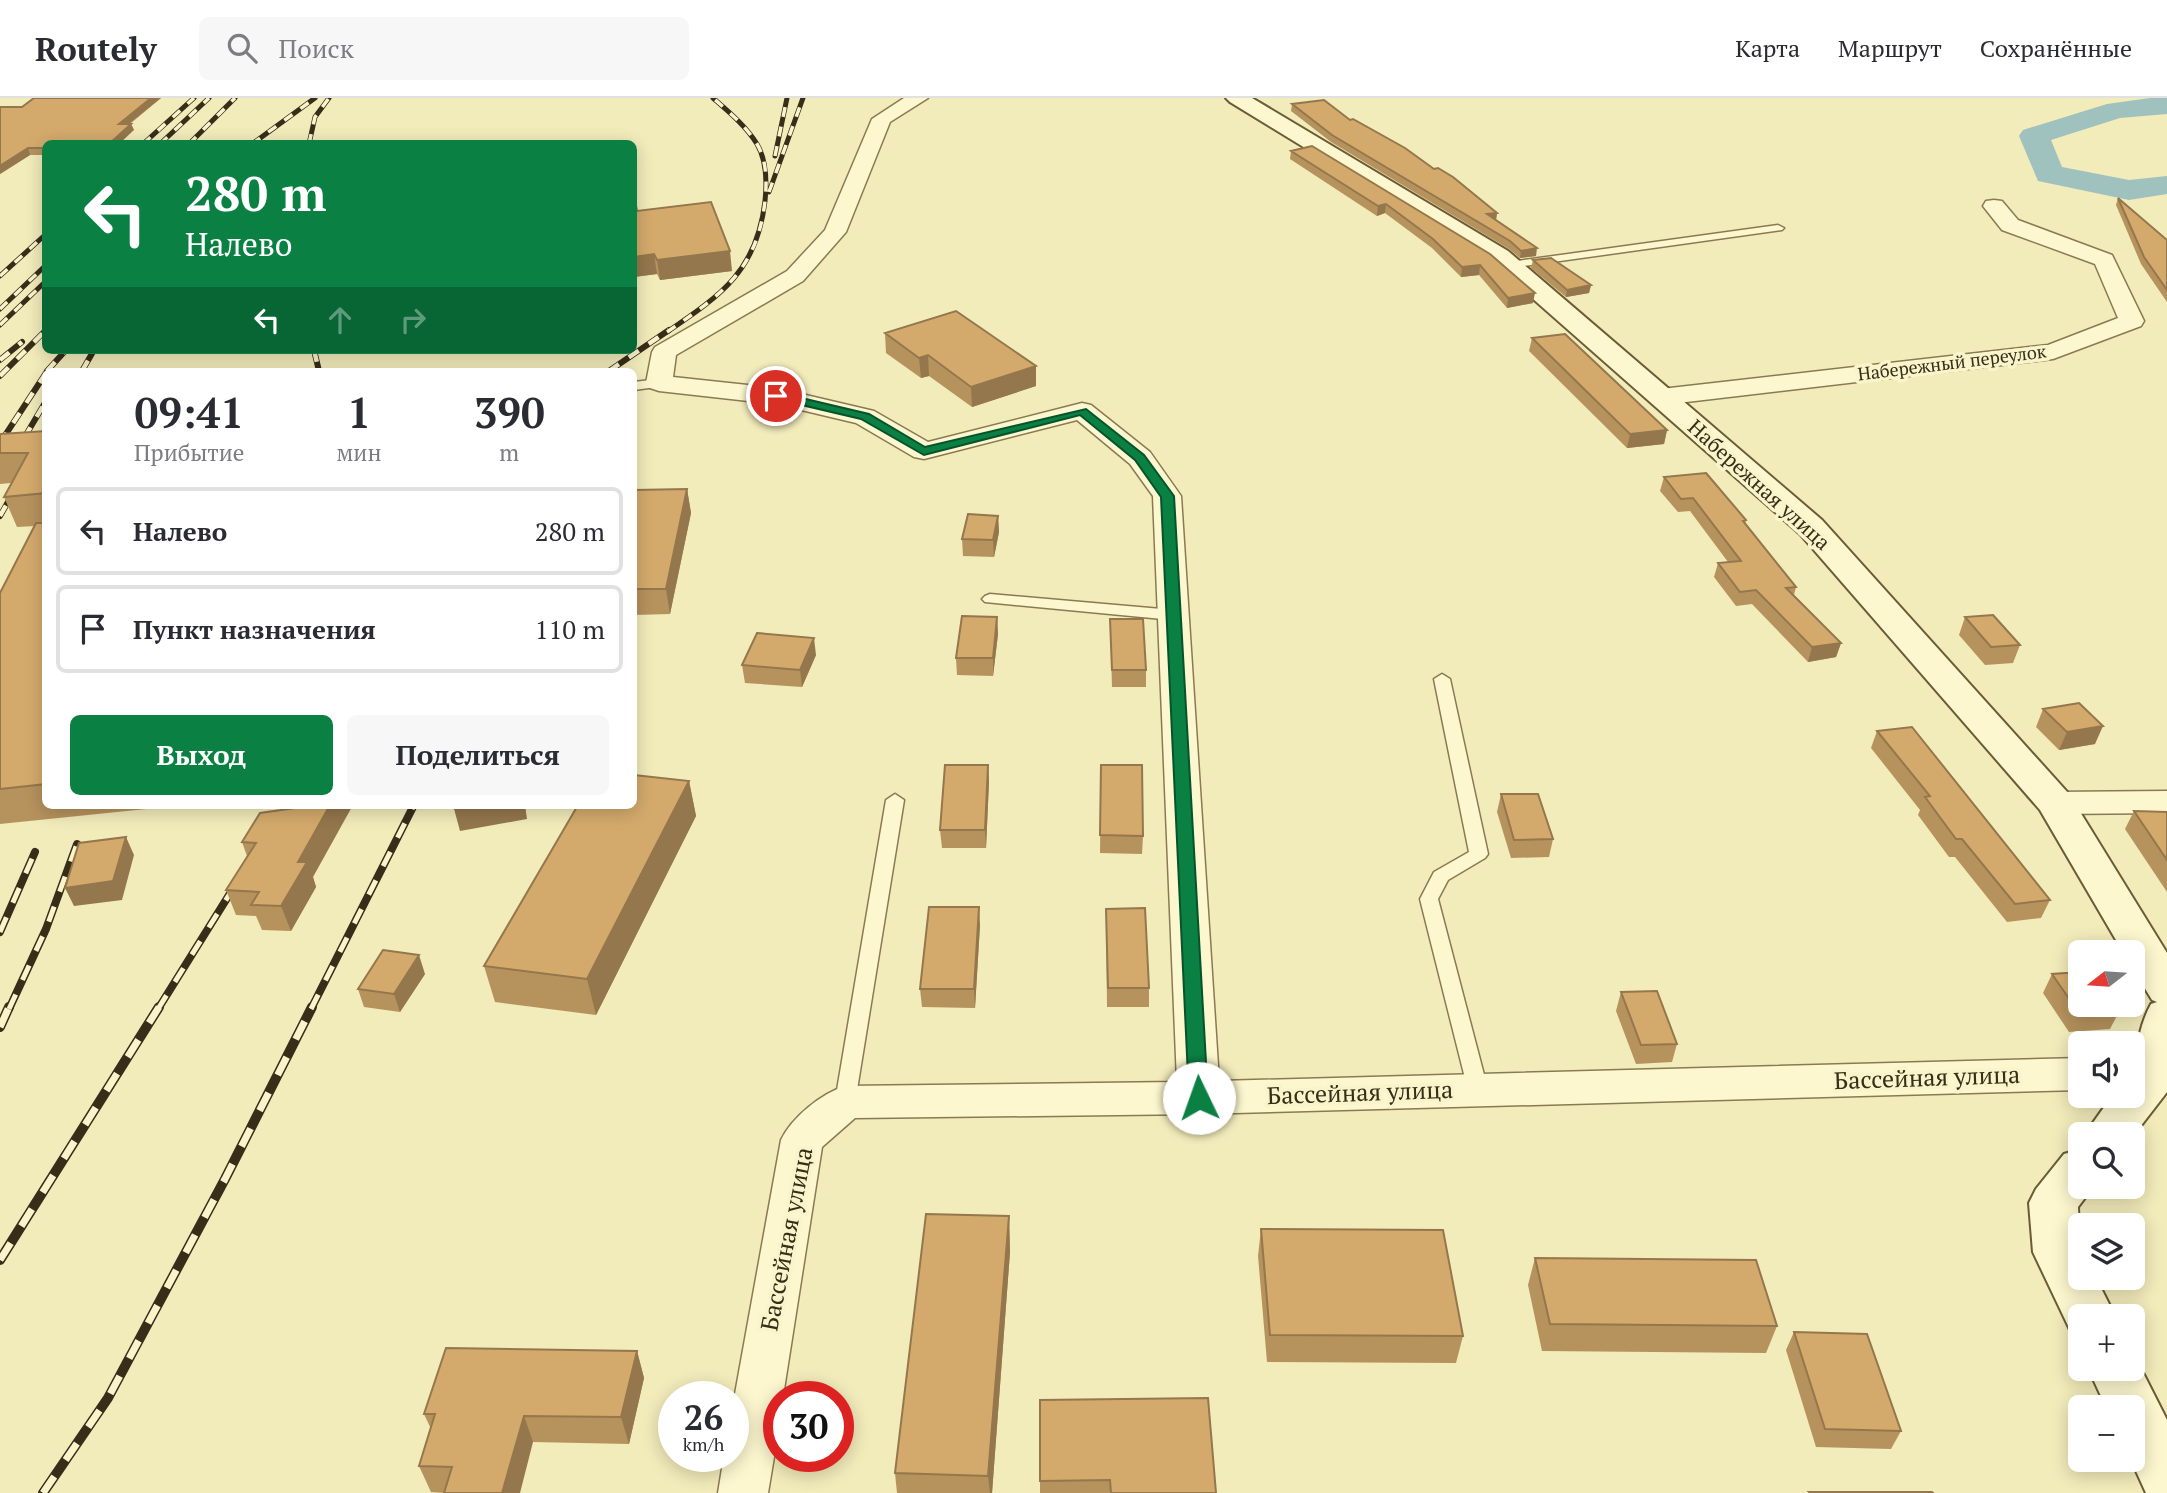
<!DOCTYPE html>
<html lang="ru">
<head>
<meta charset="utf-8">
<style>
	:root { --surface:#fff; --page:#f7f7f7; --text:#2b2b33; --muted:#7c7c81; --line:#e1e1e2; --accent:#0b8043 }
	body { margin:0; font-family:"PT Serif",serif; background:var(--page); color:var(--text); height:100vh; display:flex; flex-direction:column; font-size:26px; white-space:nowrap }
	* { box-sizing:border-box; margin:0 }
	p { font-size:23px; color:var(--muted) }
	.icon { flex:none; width:38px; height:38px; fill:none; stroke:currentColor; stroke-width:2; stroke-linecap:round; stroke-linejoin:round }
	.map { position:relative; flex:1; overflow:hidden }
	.drawer { position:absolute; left:42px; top:270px; width:595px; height:441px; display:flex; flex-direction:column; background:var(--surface); border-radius:10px; box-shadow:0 4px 18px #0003 }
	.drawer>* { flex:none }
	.top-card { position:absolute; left:42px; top:42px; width:595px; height:214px; border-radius:10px; box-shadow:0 4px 18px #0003; background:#0b8043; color:#fff; overflow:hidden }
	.needle { width:46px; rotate:253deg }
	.controls { position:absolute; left:2068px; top:842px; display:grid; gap:14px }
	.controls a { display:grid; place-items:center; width:77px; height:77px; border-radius:10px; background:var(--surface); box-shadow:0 4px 18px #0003; font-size:35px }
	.speed { position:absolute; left:658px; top:1283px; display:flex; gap:14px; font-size:35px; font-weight:700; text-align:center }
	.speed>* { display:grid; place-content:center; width:91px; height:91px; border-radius:50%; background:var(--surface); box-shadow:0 4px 18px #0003; line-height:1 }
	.speed small { font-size:18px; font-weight:400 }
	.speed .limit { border:10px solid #d22; background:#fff; color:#111 }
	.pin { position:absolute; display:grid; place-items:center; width:60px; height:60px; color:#fff; margin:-30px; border:4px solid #fff; border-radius:50%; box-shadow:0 2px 7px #0007 }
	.me { position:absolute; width:77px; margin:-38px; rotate:357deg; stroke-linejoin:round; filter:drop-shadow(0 0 5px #0008) }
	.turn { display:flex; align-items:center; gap:24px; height:147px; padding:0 28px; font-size:32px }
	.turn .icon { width:91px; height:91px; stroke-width:2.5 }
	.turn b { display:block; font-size:49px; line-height:60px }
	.lanes { display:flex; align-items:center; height:66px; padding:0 28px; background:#0003; justify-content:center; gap:35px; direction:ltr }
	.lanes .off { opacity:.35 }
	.eta { display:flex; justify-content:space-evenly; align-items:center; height:119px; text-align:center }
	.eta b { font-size:42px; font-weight:700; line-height:49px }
	.primary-button { display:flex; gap:14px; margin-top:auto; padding:14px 28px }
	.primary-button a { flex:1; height:80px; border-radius:10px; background:var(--accent); color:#fff; font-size:28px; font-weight:700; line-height:80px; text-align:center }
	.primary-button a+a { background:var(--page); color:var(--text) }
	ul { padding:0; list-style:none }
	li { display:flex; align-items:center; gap:21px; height:88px; margin:0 14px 10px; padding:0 14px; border:4px solid var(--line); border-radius:10px }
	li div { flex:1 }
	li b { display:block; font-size:26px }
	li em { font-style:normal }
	header { display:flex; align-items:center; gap:42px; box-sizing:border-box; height:98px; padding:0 35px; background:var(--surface); border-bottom:2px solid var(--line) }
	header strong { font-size:33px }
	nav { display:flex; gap:38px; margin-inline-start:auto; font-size:24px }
	.search { width:490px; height:63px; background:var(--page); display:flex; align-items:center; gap:18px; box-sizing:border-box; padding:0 24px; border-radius:10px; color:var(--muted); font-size:26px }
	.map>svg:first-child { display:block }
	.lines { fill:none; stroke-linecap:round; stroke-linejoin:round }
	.river { fill:#9fc2be; fill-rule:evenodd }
	.lane-casing { stroke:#8a7a53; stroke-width:3 }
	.street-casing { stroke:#8a7a53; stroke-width:3 }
	.secondary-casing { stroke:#6b5b36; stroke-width:4 }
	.lane { fill:#fcf7ce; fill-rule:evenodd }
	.street { fill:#fcf7ce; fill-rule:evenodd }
	.secondary { fill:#fcf7ce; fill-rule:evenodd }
	.rail-far3-casing { stroke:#372d19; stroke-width:5 }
	.rail-far2-casing { stroke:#372d19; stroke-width:6 }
	.rail-far1-casing { stroke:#372d19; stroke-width:8 }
	.rail-casing { stroke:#372d19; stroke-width:10 }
	.rail-far3 { stroke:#f9f4ca; stroke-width:3.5; stroke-dasharray:10; stroke-linecap:butt }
	.rail-far2 { stroke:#f9f4ca; stroke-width:4.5; stroke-dasharray:12; stroke-linecap:butt }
	.rail-far1 { stroke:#f9f4ca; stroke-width:5; stroke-dasharray:16; stroke-linecap:butt }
	.rail { stroke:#f9f4ca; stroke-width:7; stroke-dasharray:20; stroke-linecap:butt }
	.wall { fill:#b6925d }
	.shaded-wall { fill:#94774c }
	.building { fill:#d4aa6c; stroke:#94774c; stroke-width:2 }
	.route { fill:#0b8043; stroke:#07532c; stroke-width:2 }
	.labels { text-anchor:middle; stroke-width:7; stroke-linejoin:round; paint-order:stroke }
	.far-street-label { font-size:18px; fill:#372d19; stroke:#f9f4ca }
	.street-label { font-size:21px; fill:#372d19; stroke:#f9f4ca }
	.near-street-label { font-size:24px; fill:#372d19; stroke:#f9f4ca }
</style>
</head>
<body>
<header>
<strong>Routely</strong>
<div class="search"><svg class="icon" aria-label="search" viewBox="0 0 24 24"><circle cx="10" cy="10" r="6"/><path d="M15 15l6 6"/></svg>Поиск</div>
<nav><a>Карта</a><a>Маршрут</a><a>Сохранённые</a></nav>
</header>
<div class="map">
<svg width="2167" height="1395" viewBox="0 0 2167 1395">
	<rect width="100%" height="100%" fill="#f2ebba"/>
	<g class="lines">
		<path class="river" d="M 2150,0 L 2167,0 L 2167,16 L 2120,20 L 2051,42 L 2062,69 L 2129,82 L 2167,78 L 2167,96 L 2129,102 L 2038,83 L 2019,38 L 2023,32 L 2107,6 Z"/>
		<g class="lane-casing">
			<path id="lane" d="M 1778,127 L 1784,130 L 1782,132 L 1510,170 L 1504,167 L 1510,164 Z
				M 659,281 L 664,282 L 664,288 L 634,292 L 634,284 Z
				M 990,496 L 1173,512 L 1181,517 L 1173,522 L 985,504 L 982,501 L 985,498 Z
				M 1442,576 L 1450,581 L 1488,756 L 1485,760 L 1448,782 L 1438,801 L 1488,992 L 1485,998 L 1478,1000 L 1471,998 L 1468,992 L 1420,801 L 1434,774 L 1469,754 L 1434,581 Z
				M 895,696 L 904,702 L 855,1004 L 852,1010 L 845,1012 L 838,1010 L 835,1004 L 886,702 Z"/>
		</g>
		<g class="street-casing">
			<path id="street" d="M 904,0 L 928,0 L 890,24 L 846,134 L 803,183 L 676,257 L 673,279 L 776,290 L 874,313 L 928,344 L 1082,305 L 1091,307 L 1150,354 L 1181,398 L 1219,983 L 2081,960 L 2081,992 L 1199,1016 L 855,1020 L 822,1049 L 783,1298 L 779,1298 L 779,1329 L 768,1395 L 718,1395 L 724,1358 L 733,1358 L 733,1307 L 781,1042 C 792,1019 821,996 845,988 L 1177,984 L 1153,398 L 1130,366 L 1077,322 L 924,361 L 914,359 L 856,325 L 776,306 L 659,293 L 650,290 L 646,285 L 652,254 L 655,249 L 787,173 L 825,132 L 872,21 Z
				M 1994,102 L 2002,103 L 2018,122 L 2112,157 L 2144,223 L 2141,228 L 2053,261 L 1661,307 L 1652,304 L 1648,299 L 1652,294 L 1661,291 L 2048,247 L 2118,220 L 2095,166 L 2002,132 L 1983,108 L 1986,103 Z
				M 2167,693 L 2167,715 L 2055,716 L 2043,713 L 2037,705 L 2043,697 L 2055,694 Z"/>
		</g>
		<g class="secondary-casing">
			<path id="secondary" d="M 1226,0 L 1252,0 L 1508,153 L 1822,422 L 2069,696 L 2167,855 L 2167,994 L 2133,1038 L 2085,1036 L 2112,998 L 2133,998 C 2133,969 2137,931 2151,906 L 2157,904 L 2152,902 L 2133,871 L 2133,854 L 2123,854 L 2040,712 L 1800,436 L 1490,163 L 1230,4 Z
				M 2081,1051 L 2081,1088 L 2094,1088 L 2078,1109 L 2081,1180 L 2096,1180 L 2115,1218 L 2081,1218 L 2081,1237 L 2071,1234 L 2033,1154 L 2029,1105 L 2036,1091 L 2064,1056 Z
				M 2133,1255 L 2167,1322 L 2167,1395 L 2146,1395 L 2131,1362 L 2133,1362 L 2133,1309 L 2106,1309 L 2088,1270 L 2133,1270 Z"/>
		</g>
		<use href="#lane" class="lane"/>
		<use href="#street" class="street"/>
		<use href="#secondary" class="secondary"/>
		<g class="rail-far3-casing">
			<path id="rail-far3" d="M 143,46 L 194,0
				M 160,46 L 209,0
				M 189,46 L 235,0
				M 252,46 L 315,0
				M 309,46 L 315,19 L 329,0
				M 775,58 L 787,0
				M 769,94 L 803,0
				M 0,178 L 46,136
				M 0,211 L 46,167
				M 0,227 L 46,183
				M 667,234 C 721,197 757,173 765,103 C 767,84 767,63 757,46 C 746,28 729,14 713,0"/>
		</g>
		<g class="rail-far2-casing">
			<path id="rail-far2" d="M 314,252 L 319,273
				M 0,262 L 22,244
				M 47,273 L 66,252
				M 82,273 L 94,252
				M 609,273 L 669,232
				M 0,278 L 46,232
				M 0,345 L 46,275
				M 0,381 L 46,303
				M 0,418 L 17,388"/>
		</g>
		<g class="rail-far1-casing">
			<path id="rail-far1" d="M 0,834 L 35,754
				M 9,911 L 46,831 L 77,746
				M 158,911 L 239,781
				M 311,911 L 414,707"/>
		</g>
		<g class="rail-casing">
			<path id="rail" d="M 0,929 L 9,909
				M 0,1162 L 159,909
				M 43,1395 L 108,1300 L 225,1081 L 312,909"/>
		</g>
		<use href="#rail-far3" class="rail-far3"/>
		<use href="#rail-far2" class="rail-far2"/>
		<use href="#rail-far1" class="rail-far1"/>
		<use href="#rail" class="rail"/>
	</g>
	<path class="wall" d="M 34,0 L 161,0 L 130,26 L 131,26 L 134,32 L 46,46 L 46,57 L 30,57 L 0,76 L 22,9 Z
		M 1292,6 L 1350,22 L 1434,71 L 1497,115 L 1496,122 L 1495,122 L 1536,158 L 1520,160 L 1509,151 L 1331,44 L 1291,13 Z
		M 1312,48 L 1533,205 L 1507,210 L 1479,177 L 1461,179 L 1432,150 L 1385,115 L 1377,118 L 1290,61 L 1291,53 Z
		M 2118,100 L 2167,142 L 2167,204 L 2141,166 L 2116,107 Z
		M 634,102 L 637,113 L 732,173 L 660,182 L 657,176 L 634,179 Z
		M 1533,162 L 1591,187 L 1589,195 L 1566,199 L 1531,170 Z
		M 885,235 L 1036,268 L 1036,288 L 972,309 L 929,278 L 921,280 L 886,255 Z
		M 1532,240 L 1667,332 L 1664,346 L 1627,350 L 1529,253 Z
		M 46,333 L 46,707 L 157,707 L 156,710 L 0,726 L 0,495 L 35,428 L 17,429 L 4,399 L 11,385 L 0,386 L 0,336 Z
		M 1664,379 L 1746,422 L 1745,426 L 1796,489 L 1794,497 L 1841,545 L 1836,559 L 1808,564 L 1752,506 L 1736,508 L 1714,479 L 1718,465 L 1728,464 L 1690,413 L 1678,414 L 1660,393 Z
		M 687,391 L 691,415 L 670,516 L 634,517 L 634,392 Z
		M 998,418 L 999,434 L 994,459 L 963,458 L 962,441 Z
		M 997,519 L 998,536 L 993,578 L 957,577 L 956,560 Z
		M 1965,519 L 2020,547 L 2013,565 L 1985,567 L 1959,537 Z
		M 1110,521 L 1146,572 L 1146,589 L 1112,589 Z
		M 816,557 L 802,589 L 745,585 L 742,567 Z
		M 2043,611 L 2095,646 L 2059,652 L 2036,629 Z
		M 1877,633 L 2050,802 L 2041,820 L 2007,824 L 1955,759 L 1949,759 L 1918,717 L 1920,712 L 1871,650 Z
		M 988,667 L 989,684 L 986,750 L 942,750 L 940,732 Z
		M 1101,667 L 1143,738 L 1142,756 L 1100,755 Z
		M 689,683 L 696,718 L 596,917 L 495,904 L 484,868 Z
		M 1501,696 L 1553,741 L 1549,759 L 1511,760 L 1497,714 Z
		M 2134,713 L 2167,714 L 2167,794 L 2125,731 Z
		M 260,715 L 313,779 L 316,789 L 291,833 L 262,832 L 256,818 L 236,817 L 226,792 L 247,758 L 242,744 Z
		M 1106,811 L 1149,890 L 1149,909 L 1107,909 Z
		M 980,827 L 975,910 L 922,909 L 920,891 Z
		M 425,876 L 400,914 L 364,909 L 358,891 Z
		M 2052,876 L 2120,912 L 2110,931 L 2069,934 L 2043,895 Z
		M 1621,894 L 1677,946 L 1672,964 L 1636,966 L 1616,913 Z
		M 1009,1118 L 1010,1154 L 992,1395 L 897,1395 L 895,1375 Z
		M 1261,1131 L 1463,1238 L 1456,1265 L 1267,1264 L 1258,1158 Z
		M 1535,1160 L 1777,1228 L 1766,1255 L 1542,1253 L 1528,1187 Z
		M 1794,1234 L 1901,1333 L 1891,1351 L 1816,1349 L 1786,1252 Z
		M 637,1253 L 644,1280 L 629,1346 L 533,1344 L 444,1395 L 431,1394 L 419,1368 L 431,1331 L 424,1316 Z
		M 1040,1302 L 1216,1395 L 1040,1395 Z"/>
	<path class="shaded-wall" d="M 151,0 L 161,0 L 121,32 L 119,26 Z
		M 131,26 L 134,32 L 119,46 L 109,46 Z
		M 28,50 L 30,57 L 0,76 L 0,68 Z
		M 1386,106 L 1385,115 L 1377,118 L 1378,108 Z
		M 1497,115 L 1496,122 L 1486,123 L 1487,116 Z
		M 1537,150 L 1536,158 L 1520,160 L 1521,153 Z
		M 730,153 L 732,173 L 660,182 L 657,162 Z
		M 654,156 L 657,176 L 634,179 L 634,159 Z
		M 1480,167 L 1479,177 L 1461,179 L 1462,169 Z
		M 1591,187 L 1589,195 L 1566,199 L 1567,192 Z
		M 1535,195 L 1533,205 L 1507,210 L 1508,200 Z
		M 928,257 L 929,278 L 921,280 L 919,260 Z
		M 1036,268 L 1036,288 L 972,309 L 971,289 Z
		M 1667,332 L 1664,346 L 1627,350 L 1630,336 Z
		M 687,391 L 691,415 L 670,516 L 666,491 Z
		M 998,418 L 999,434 L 994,459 L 993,442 Z
		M 997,519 L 998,536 L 993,578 L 993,560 Z
		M 814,540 L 816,557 L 802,589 L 800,572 Z
		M 1841,545 L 1836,559 L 1808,564 L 1812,549 Z
		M 2103,628 L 2095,646 L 2059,652 L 2067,634 Z
		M 988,667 L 989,684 L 986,750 L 985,732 Z
		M 689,683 L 696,718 L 596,917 L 587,881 Z
		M 330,707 L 353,707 L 313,779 L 316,789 L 291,833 L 281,808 L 298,764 Z
		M 453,707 L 525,707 L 527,721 L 460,733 Z
		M 126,739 L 134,757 L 122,802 L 74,808 L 65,790 Z
		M 979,809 L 980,827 L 975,910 L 974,891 Z
		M 419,857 L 425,876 L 400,914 L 394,896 Z
		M 1009,1118 L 1010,1154 L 992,1395 L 990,1395 L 988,1378 Z
		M 637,1253 L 644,1280 L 629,1346 L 621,1319 Z
		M 524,1318 L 533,1344 L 520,1395 L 502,1395 Z"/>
	<path class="building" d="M 34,0 L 151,0 L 119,26 L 131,26 L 109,46 L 46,46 L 46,50 L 28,50 L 0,68 L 0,9 L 22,9 Z
		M 1324,2 L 1350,22 L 1353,21 L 1405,50 L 1434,71 L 1438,70 L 1453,79 L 1497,115 L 1487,116 L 1537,150 L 1521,153 L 1510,143 L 1332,37 L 1292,6 Z
		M 1312,48 L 1490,156 L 1535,195 L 1508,200 L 1480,167 L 1462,169 L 1433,141 L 1386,106 L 1378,108 L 1291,53 Z
		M 2118,100 L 2167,142 L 2167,192 L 2144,159 Z
		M 634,102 L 635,102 L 637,113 L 711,104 L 730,153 L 657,162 L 654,156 L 634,159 Z
		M 1551,160 L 1591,187 L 1567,192 L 1533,162 Z
		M 956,213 L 1036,268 L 971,289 L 928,257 L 919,260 L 885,235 Z
		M 1565,236 L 1667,332 L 1630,336 L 1532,240 Z
		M 46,333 L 46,395 L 4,399 L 28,355 L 0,355 L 0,336 Z
		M 1706,375 L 1746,422 L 1743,423 L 1796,489 L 1786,490 L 1841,545 L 1812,549 L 1756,492 L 1740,494 L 1718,465 L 1741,463 L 1693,400 L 1681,401 L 1664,379 Z
		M 687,391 L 666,491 L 634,491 L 634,392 Z
		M 968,416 L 998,418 L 993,442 L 962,441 Z
		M 36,425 L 46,425 L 46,686 L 0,691 L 0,495 Z
		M 1993,517 L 2020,547 L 1991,549 L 1965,519 Z
		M 962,518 L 997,519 L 993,560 L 956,560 Z
		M 1110,521 L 1143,521 L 1146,572 L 1112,572 Z
		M 757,535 L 814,540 L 800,572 L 742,567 Z
		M 2079,605 L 2103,628 L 2067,634 L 2043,611 Z
		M 1912,629 L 2050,802 L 2015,806 L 1962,741 L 1956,741 L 1925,699 L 1930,698 L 1877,633 Z
		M 945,667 L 988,667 L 985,732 L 940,732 Z
		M 1101,667 L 1142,667 L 1143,738 L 1100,737 Z
		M 634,677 L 689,683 L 587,881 L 484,868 L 578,707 L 634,707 Z
		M 1501,696 L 1538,696 L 1553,741 L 1514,742 Z
		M 303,707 L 330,707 L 298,764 L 307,764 L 281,808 L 251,807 L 259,794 L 226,792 L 256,745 L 242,744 L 260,715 L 303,709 Z
		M 2134,713 L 2167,714 L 2167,762 Z
		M 126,739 L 113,783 L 65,790 L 79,745 Z
		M 929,809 L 979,809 L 974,891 L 920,891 Z
		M 1145,810 L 1149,890 L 1108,890 L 1106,811 Z
		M 383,852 L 419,857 L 394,896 L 358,891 Z
		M 2081,874 L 2081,906 L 2116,906 L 2120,912 L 2079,915 L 2052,876 Z
		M 1657,893 L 1677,946 L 1641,947 L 1621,894 Z
		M 926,1116 L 1009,1118 L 988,1378 L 895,1375 Z
		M 1261,1131 L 1443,1132 L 1463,1238 L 1270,1237 Z
		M 1535,1160 L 1756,1162 L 1777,1228 L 1550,1226 Z
		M 1794,1234 L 1867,1236 L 1901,1333 L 1825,1331 Z
		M 446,1250 L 637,1253 L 621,1319 L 524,1318 L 502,1395 L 444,1395 L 452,1369 L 419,1368 L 435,1316 L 424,1316 Z
		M 1208,1300 L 1216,1395 L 1111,1395 L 1110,1382 L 1040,1383 L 1040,1302 Z
		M 1809,1394 L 1932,1394 L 1933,1395 L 1810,1395 Z"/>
	<path class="route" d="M 776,294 L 869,316 L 925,349 L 1086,311 L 1144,357 L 1174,398 L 1208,1000 L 1206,1005 L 1199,1007 L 1192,1005 L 1189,1000 L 1161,399 L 1135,362 L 1080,317 L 924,357 L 861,321 L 772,300 L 770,298 Z"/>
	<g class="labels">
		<g class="far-street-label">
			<text transform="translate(1952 265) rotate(-7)" y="6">Набережный переулок</text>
		</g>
		<g class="street-label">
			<text transform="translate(1759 387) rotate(42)" y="7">Набережная улица</text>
		</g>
		<g class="near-street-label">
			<text transform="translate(1927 980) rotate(-2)" y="8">Бассейная улица</text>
			<text transform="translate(1360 995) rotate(-2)" y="8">Бассейная улица</text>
			<text transform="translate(787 1141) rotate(-79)" y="8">Бассейная улица</text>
		</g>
	</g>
</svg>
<div class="controls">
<a><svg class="needle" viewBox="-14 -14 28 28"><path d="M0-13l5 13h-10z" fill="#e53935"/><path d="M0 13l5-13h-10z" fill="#7c7c81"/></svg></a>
<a><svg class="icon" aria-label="sound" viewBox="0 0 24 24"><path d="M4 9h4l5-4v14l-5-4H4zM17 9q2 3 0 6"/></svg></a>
<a><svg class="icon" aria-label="search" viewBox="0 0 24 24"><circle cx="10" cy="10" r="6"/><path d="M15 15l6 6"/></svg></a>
<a><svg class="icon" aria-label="layers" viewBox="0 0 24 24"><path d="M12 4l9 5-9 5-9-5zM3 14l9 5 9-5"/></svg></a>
<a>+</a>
<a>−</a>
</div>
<div class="speed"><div>26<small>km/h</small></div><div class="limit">30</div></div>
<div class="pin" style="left:776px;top:298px;background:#d93025"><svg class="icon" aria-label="arrive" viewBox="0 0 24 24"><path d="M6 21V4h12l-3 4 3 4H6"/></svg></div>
<svg class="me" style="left:1199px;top:1000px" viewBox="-20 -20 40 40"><circle r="19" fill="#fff"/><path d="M0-13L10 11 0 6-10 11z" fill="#0b8043"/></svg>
<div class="top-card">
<div class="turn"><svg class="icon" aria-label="left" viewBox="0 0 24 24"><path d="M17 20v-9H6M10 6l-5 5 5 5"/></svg><div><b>280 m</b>Налево</div></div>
<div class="lanes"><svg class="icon" aria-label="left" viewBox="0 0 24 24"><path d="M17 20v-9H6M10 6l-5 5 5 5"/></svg><svg class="icon off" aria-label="ahead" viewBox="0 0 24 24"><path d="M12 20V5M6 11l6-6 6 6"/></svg><svg class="icon off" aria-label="right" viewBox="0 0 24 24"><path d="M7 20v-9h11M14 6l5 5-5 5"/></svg></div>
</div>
<section class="drawer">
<div class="eta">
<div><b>09:41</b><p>Прибытие</p></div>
<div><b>1</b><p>мин</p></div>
<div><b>390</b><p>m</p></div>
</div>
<ul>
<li><svg class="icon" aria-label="left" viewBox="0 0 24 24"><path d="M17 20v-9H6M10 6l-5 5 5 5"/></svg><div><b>Налево</b></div><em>280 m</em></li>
<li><svg class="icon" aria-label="arrive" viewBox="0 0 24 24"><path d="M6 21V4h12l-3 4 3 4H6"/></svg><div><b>Пункт назначения</b></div><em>110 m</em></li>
</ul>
<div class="primary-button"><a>Выход</a><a>Поделиться</a></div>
</section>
</div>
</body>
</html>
